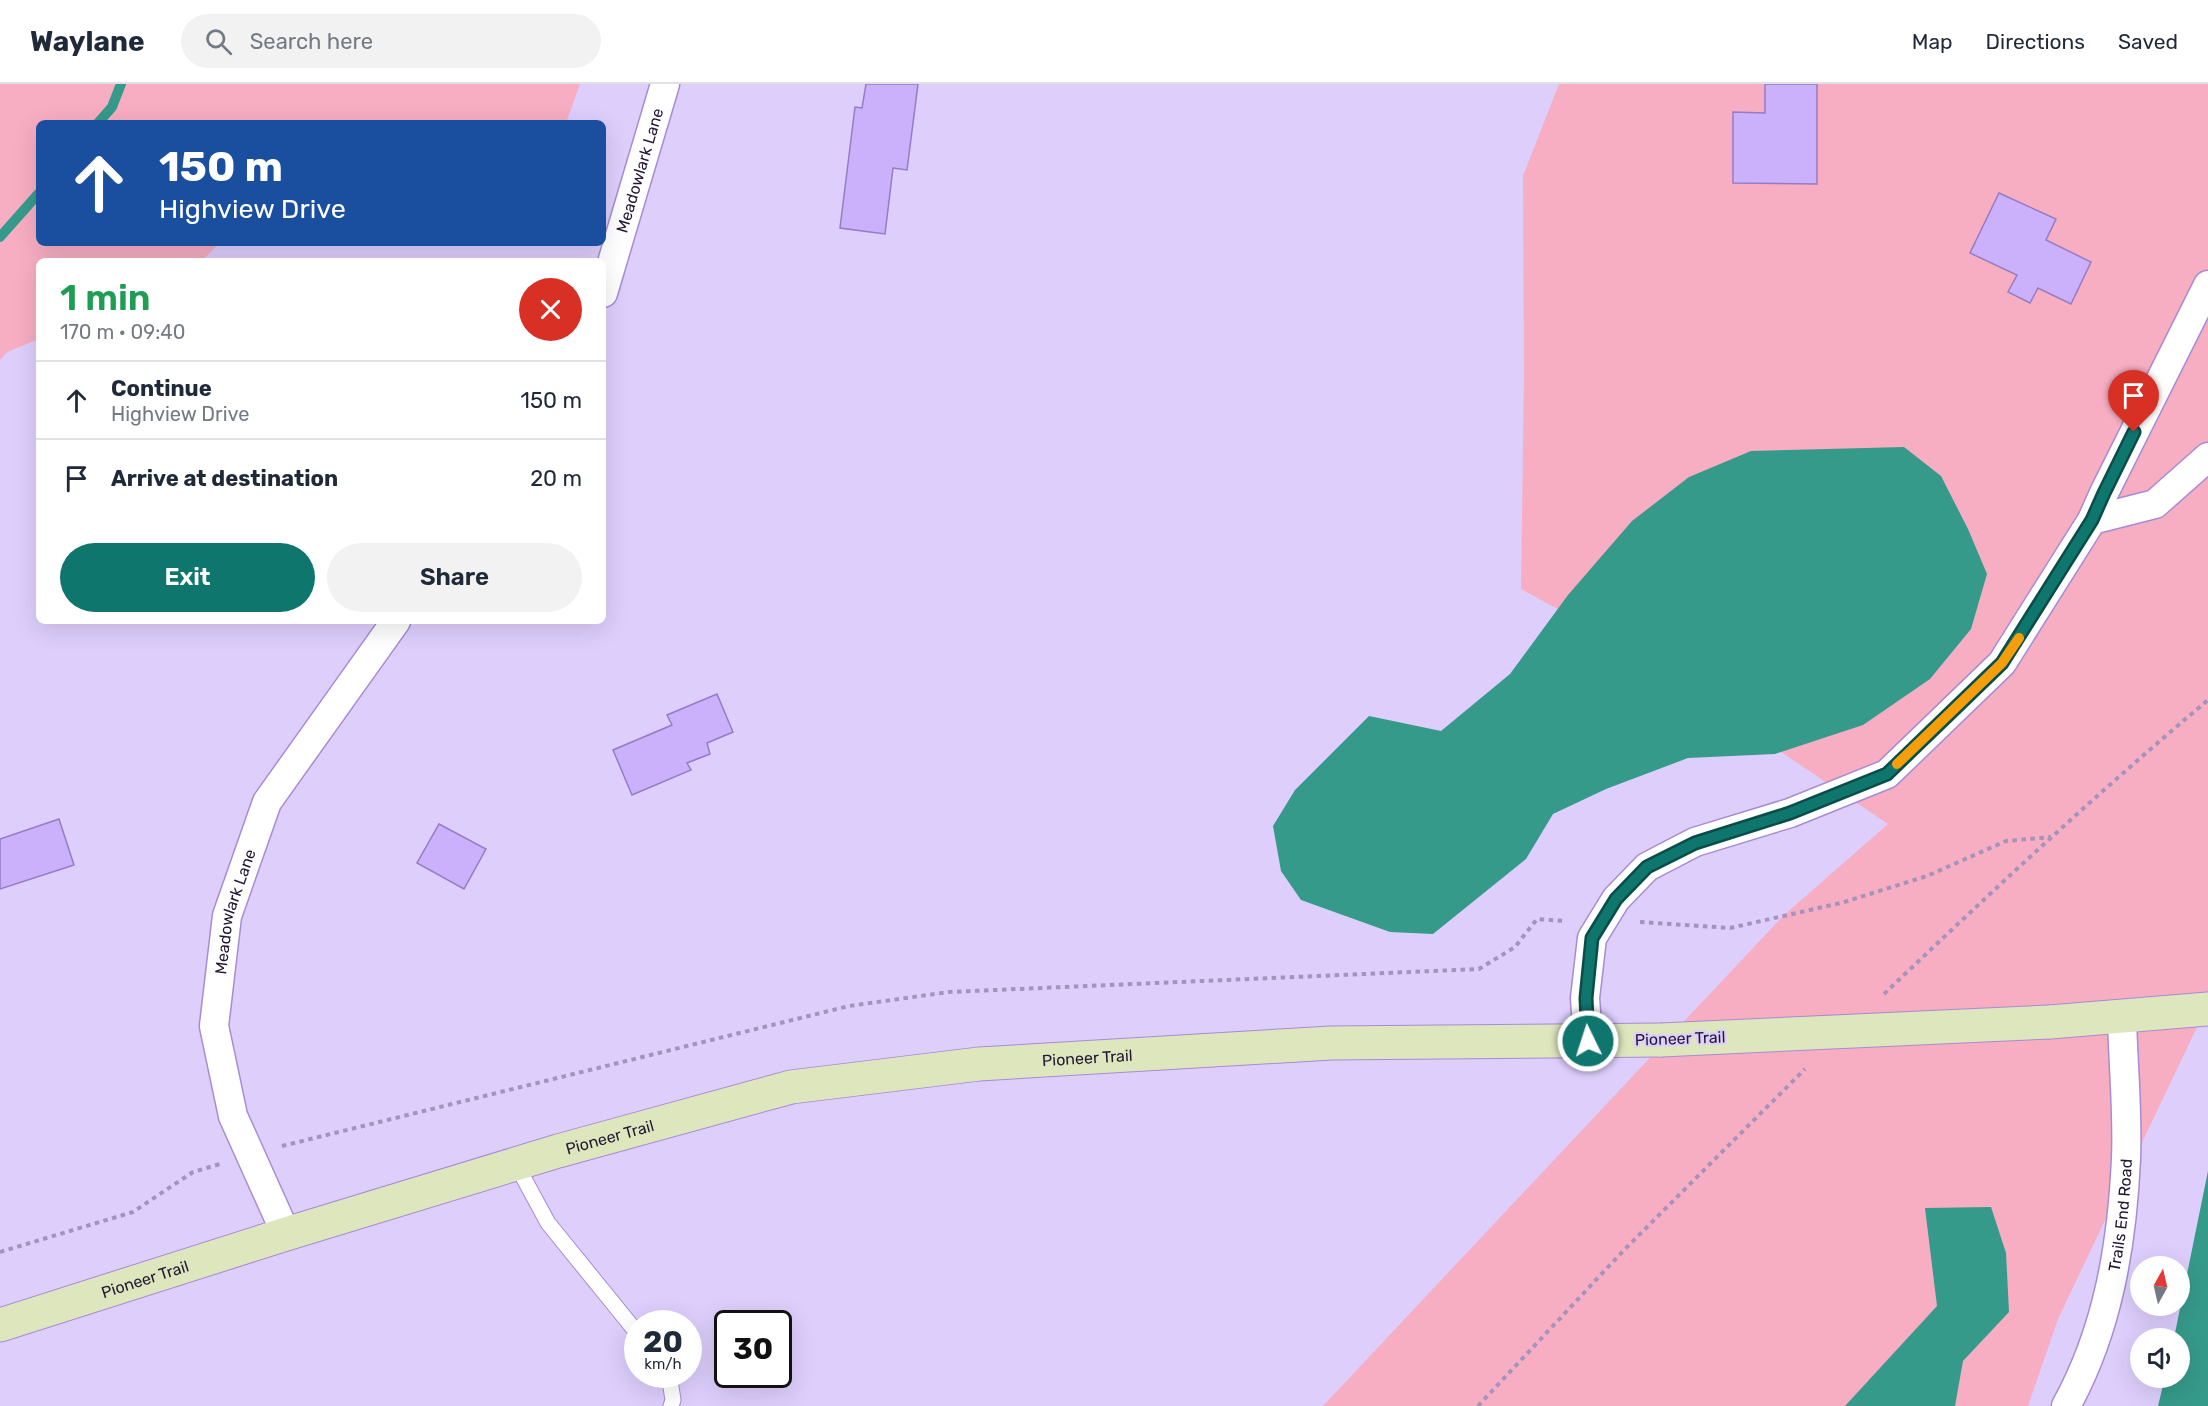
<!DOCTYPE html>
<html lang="en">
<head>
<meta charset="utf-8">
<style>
	:root { --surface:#fff; --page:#f2f2f3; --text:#1f2937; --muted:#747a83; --line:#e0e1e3; --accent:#0f766e }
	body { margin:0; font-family:Rubik,sans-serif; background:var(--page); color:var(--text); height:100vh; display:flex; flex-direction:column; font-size:22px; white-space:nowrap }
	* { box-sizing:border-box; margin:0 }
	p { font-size:20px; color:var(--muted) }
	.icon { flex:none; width:33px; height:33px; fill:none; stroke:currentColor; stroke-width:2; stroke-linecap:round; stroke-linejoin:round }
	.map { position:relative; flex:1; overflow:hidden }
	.drawer { position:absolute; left:36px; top:174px; width:570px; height:366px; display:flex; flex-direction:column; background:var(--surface); border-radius:9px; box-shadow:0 6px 24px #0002 }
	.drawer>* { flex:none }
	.guide { position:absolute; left:36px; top:36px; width:570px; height:126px; border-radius:9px; box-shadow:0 6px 24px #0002; background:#1a4fa0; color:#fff; overflow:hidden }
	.needle { width:39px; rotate:8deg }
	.fabs { position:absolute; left:2130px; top:1172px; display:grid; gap:12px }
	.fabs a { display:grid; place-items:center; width:60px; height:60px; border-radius:50%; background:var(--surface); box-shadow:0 6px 24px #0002; font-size:30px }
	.speed { position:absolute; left:624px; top:1226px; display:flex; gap:12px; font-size:30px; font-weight:700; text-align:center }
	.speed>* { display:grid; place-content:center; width:78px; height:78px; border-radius:50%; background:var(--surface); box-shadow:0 6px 24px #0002; line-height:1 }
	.speed small { font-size:15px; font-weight:400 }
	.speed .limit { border:3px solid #111; border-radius:9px; background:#fff; color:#111 }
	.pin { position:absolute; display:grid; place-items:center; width:51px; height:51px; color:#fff; margin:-62px -26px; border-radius:50% 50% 50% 0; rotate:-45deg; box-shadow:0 0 6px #0007 }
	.pin .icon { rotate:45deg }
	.me { position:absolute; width:66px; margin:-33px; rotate:356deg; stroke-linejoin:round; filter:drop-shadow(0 0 4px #0008) }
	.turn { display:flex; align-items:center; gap:21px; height:126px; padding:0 24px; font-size:27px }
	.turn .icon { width:78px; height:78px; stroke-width:2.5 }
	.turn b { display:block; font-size:42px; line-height:51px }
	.round { display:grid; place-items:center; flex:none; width:63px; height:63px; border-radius:32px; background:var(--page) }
	.summary { display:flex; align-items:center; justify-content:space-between; height:102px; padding:0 24px }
	h1 { font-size:36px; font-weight:600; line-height:45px; color:#1e9e55 }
	.cta { display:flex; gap:12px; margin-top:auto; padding:12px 24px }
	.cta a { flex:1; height:69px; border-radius:36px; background:var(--accent); color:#fff; font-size:24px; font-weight:600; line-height:69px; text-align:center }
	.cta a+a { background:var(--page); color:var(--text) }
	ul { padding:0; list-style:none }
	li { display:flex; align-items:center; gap:18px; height:78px; padding:0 24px; border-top:2px solid var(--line) }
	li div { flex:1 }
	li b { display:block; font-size:22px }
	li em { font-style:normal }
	header { display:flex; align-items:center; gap:36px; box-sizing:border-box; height:84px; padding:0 30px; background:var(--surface); border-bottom:2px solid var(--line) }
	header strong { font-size:28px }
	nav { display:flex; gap:33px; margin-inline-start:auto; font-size:21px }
	.search { width:420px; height:54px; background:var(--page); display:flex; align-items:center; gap:15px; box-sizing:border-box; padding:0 21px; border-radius:33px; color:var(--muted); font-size:22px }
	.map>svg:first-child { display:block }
	.green { fill:#f7adc2 }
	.water { fill:#369a8a }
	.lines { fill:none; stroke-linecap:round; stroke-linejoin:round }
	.stream { stroke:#369a8a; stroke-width:10 }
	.building { fill:#cbb0fb; stroke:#967cc3; stroke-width:1.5 }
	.service-casing { stroke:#a68cd4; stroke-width:17 }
	.minor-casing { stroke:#a68cd4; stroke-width:31 }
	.secondary-casing { stroke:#a68cd4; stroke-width:35 }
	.path { stroke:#a294bc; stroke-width:4; stroke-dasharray:4.5 4.5; stroke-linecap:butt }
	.service { stroke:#fff; stroke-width:15 }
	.minor { stroke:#fff; stroke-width:28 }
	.secondary { stroke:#dee6be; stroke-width:33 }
	.secondary-bridge-casing { stroke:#a68cd4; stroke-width:35; stroke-linecap:butt }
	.secondary-bridge { stroke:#dee6be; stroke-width:33 }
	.route-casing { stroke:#0a4d48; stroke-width:15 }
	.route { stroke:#0f766e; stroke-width:10 }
	.slow { stroke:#f59e0b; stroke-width:10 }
	.labels { text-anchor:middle; stroke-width:4.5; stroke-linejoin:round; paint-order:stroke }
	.street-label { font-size:16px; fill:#221733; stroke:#ddcefc }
</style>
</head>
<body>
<header>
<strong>Waylane</strong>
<div class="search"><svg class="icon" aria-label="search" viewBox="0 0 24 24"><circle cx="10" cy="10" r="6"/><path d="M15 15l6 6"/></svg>Search here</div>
<nav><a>Map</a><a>Directions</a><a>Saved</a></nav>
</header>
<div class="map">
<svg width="2208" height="1322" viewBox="0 0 2208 1322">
	<rect width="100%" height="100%" fill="#ddcefc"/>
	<path class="green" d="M 0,0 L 580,0 L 566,39 L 39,39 L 39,159 L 219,159 L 202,177 L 39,177 L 39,255 L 7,268 L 0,276 Z
		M 1559,0 L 2208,0 L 2208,920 L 2058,1235 L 2028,1322 L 1323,1322 L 1783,832 L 1888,740 L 1613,555 L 1521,505 L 1524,292 L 1523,92 Z"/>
	<path class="water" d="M 1904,363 L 1941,392 L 1968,445 L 1987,490 L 1971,545 L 1930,595 L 1863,641 L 1775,670 L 1688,674 L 1606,705 L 1553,730 L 1526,775 L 1433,850 L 1390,848 L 1301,816 L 1281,787 L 1273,742 L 1295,706 L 1369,632 L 1441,647 L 1510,590 L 1568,511 L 1632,437 L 1689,393 L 1751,367 Z
		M 2208,1087 L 2208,1322 L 2158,1322 L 2165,1293 L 2180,1293 L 2180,1254 L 2174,1254 Z
		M 1991,1123 L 2006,1169 L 2009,1228 L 1963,1277 L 1955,1322 L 1845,1322 L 1937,1222 L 1925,1124 Z"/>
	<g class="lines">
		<path class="stream" d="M 98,39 L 112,23 L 121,0
			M 0,153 L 39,109"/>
	</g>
	<path class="building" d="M 866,0 L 918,0 L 907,86 L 893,84 L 885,150 L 840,144 L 855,23 L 862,24 Z
		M 1765,0 L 1817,0 L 1817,100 L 1733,99 L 1733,28 L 1765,29 Z
		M 1999,109 L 2056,135 L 2046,156 L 2091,178 L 2071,220 L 2038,204 L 2030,219 L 2008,208 L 2017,191 L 1970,169 Z
		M 717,610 L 733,648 L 707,659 L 710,670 L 687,679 L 691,686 L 632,711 L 613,666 L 672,641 L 667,631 Z
		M 59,735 L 74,781 L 0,805 L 0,755 Z
		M 439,740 L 486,765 L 464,805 L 417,779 Z"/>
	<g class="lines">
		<g class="service-casing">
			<path id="service" d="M 516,1080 L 548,1139 L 638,1250
				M 669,1290 L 673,1316 L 671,1322"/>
		</g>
		<g class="minor-casing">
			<g id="minor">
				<path id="s1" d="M 603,209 L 665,0"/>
				<path d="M 2092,436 L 2104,409 L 2208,201"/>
				<path d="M 1588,957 L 1585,914 L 1592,854 L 1616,815 L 1647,783 L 1695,758 L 1790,729 L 1887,690 L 2002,579 L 2092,436 L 2155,420 L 2208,373"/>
				<path id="s2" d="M 286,1150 L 233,1032 L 214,942 L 227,832 L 267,718 L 396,537"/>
				<path id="s3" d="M 2066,1322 C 2108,1246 2122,1161 2126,1075 C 2128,1028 2123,980 2122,933"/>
			</g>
		</g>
		<g class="secondary-casing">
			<g id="secondary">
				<path d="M 2050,938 L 2208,925"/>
				<path id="s4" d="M 0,1241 L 286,1150 L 558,1067 L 791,1003 L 979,980 L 1331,959 L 1661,956"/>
			</g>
		</g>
		<path class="path" d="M 1640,838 L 1730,844 L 1841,819 L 1927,792 L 2006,757 L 2051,753
			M 1884,910 C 1990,809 2096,710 2208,616
			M 282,1062 L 849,922 L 949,908 L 1479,885 L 1515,863 L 1537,835 L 1564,837
			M 0,1168 L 133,1128 L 193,1088 L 220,1080
			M 1478,1322 L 1624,1166 L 1805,985"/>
		<use href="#service" class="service"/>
		<use href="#minor" class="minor"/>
		<use href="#secondary" class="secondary"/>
		<g class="secondary-bridge-casing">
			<path id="secondary-bridge" d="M 1661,956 L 2050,938"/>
		</g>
		<use href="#secondary-bridge" class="secondary-bridge"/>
	</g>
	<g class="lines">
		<g class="route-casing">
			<path id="route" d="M 1588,957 L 1586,914 L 1592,854 L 1616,815 L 1647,783 L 1695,759 L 1790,729 L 1887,690 L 2002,579 L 2092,436 L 2104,409 L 2134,348"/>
		</g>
		<use href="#route" class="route"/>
		<path class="slow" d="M 1897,680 L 2002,579 L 2019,554"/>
	</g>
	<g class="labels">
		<g class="street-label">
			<text dy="6" stroke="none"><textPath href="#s1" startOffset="128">Meadowlark Lane</textPath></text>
			<text dy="6" stroke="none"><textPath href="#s2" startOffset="338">Meadowlark Lane</textPath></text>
			<text transform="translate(1680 954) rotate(-2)" y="6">Pioneer Trail</text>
			<text dy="6" stroke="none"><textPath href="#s4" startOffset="1124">Pioneer Trail</textPath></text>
			<text dy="6" stroke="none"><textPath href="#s4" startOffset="638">Pioneer Trail</textPath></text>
			<text dy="6" stroke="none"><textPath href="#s3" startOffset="200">Trails End Road</textPath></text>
			<text dy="6" stroke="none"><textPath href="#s4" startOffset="152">Pioneer Trail</textPath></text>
		</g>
	</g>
</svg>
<div class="fabs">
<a><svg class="needle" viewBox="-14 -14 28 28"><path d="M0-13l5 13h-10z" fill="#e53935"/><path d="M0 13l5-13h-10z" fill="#747a83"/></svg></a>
<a><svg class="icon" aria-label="sound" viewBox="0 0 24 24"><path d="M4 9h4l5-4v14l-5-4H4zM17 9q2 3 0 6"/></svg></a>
</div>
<div class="speed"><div>20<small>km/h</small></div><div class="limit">30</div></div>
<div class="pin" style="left:2134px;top:348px;background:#d93025"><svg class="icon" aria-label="arrive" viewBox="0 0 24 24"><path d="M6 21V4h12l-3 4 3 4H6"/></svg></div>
<svg class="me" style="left:1588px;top:957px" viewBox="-20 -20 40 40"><circle r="17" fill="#0f766e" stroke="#fff" stroke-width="3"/><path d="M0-11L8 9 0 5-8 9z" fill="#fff"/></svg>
<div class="guide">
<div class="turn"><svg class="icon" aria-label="ahead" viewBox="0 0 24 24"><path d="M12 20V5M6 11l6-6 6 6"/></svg><div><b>150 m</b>Highview Drive</div></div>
</div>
<section class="drawer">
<div class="summary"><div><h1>1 min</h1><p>170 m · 09:40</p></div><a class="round" style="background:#d93025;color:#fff"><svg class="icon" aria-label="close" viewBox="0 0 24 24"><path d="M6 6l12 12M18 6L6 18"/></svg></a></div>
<ul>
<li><svg class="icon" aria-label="ahead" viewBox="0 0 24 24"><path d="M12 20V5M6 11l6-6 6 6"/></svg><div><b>Continue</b><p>Highview Drive</p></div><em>150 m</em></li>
<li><svg class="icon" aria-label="arrive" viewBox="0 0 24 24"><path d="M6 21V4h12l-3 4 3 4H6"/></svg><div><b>Arrive at destination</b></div><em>20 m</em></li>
</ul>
<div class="cta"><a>Exit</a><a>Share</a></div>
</section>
</div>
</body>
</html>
